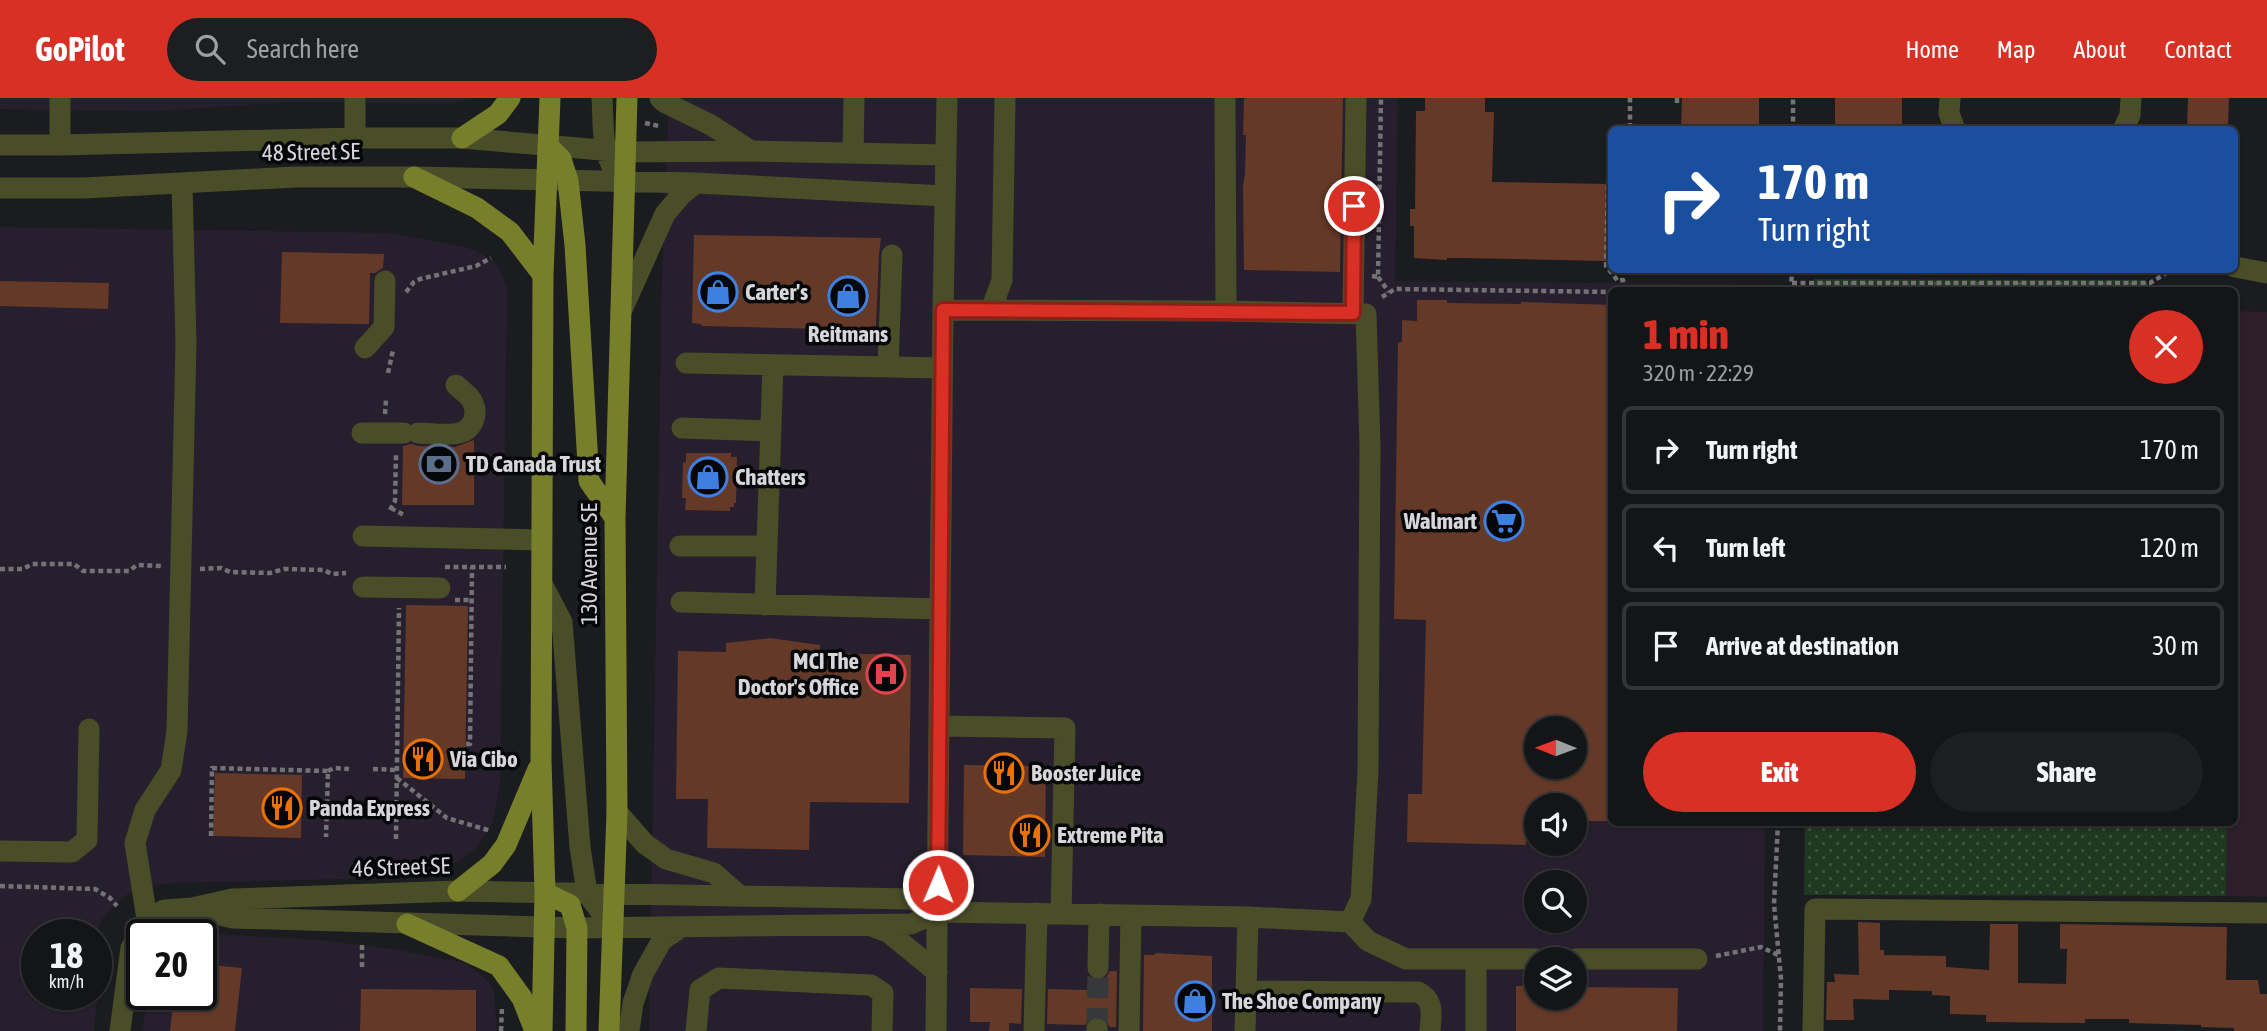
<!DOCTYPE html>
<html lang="en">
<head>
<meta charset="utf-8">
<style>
	:root { --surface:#141517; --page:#1d1e20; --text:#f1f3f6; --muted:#9d9fa1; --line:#333436; --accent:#d93025 }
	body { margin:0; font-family:"Asap Condensed",sans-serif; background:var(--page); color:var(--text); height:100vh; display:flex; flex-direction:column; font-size:26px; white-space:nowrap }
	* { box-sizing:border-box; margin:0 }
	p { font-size:23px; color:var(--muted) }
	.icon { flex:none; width:38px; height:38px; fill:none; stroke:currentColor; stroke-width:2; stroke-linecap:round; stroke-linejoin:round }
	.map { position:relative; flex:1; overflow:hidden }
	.side { position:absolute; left:1608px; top:189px; width:630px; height:539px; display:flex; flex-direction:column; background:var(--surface); border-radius:10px; box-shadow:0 2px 5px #0004,0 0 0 2px var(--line) }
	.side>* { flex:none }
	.banner { position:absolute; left:1608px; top:28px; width:630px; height:147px; border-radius:10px; box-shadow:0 2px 5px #0004,0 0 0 2px var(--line); background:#1a4fa0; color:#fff; overflow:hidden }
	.needle { width:46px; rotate:271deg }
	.fabs { position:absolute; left:1524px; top:618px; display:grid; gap:14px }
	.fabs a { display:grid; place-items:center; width:63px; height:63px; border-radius:50%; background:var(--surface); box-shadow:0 2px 5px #0004,0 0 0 2px var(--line); font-size:35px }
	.speed { position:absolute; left:21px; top:821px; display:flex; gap:14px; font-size:35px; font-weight:700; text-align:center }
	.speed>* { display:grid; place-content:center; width:91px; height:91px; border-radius:50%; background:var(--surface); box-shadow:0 2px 5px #0004,0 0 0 2px var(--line); line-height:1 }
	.speed small { font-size:18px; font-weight:400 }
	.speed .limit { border:4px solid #111; border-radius:10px; background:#fff; color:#111 }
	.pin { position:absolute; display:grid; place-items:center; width:60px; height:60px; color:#fff; margin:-30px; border:4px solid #fff; border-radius:50%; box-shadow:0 2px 7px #0007 }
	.me { position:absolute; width:77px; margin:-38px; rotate:1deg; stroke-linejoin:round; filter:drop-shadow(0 0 5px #0008) }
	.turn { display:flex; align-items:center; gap:24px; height:147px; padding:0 35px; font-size:32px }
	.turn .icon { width:91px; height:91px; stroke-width:2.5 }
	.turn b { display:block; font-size:49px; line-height:60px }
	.round { display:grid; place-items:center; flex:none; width:74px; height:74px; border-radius:37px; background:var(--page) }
	.overview { display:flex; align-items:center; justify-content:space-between; height:119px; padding:0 35px }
	h1 { font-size:42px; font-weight:800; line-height:52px; color:var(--accent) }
	.action { display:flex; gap:14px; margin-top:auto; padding:14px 35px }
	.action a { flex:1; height:80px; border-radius:42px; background:var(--accent); color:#fff; font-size:28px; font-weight:800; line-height:80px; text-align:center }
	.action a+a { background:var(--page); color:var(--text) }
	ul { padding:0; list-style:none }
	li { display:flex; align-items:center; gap:21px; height:88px; margin:0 14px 10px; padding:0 21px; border:4px solid var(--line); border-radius:10px }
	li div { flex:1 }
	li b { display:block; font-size:26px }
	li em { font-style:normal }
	header { display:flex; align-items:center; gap:42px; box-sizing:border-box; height:98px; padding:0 35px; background:var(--accent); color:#fff }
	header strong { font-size:33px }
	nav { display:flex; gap:38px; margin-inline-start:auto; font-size:24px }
	.search { width:490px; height:63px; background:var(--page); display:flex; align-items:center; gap:18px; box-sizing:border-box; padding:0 24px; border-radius:38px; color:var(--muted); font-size:26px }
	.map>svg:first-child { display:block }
	.commercial { fill:#271f2e; fill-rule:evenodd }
	.education { fill:#2c1e2a }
	.grass { fill:url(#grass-dots) }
	.building { fill:#643928; fill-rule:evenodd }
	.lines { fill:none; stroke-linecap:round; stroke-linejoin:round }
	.minor-tunnel { stroke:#37383b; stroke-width:21; stroke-dasharray:21 10; stroke-linecap:butt }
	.path { stroke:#737376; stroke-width:4.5; stroke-dasharray:5 3.5; stroke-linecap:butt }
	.minor { stroke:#4a4e28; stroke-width:21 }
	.major { stroke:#787f2a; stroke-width:21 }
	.route-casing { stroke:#8d1f18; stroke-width:18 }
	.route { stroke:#d93025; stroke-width:12 }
	.labels { text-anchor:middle; stroke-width:7; stroke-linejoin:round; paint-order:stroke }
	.street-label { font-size:23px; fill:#d7d7da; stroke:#060708 }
	.poi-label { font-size:23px; font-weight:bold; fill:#d7d7da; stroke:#060708; text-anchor:start }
</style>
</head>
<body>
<header>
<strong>GoPilot</strong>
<div class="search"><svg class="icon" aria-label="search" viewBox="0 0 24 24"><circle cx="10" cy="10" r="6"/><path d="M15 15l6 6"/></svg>Search here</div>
<nav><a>Home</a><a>Map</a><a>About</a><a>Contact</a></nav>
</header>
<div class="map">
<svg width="2267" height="933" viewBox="0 0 2267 933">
	<defs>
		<pattern id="grass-dots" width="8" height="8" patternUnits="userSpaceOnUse" patternTransform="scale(1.75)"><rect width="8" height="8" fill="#1f3820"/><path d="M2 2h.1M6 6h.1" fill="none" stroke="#3f5440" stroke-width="1.8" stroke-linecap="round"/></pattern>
	</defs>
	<rect width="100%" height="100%" fill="#1b1c1f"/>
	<path class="commercial" d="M 0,0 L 474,0 L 450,6 L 292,4 L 155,13 L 0,11 Z
		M 669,0 L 1398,0 L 1395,183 L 1772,187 L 1772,192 L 1612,192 L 1612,724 L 1765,725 L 1763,933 L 649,933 L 662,178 ZM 1536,630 L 1575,630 L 1575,668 L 1536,668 ZM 1536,707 L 1575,707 L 1575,746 L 1536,746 ZM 1536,784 L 1575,784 L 1575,822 L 1536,822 ZM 1536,861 L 1575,861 L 1575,900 L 1536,900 Z
		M 0,129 L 390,135 L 464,149 L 477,153 L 493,163 L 501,174 L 507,191 L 500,687 L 493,724 L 477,749 L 461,762 L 440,770 L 415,777 L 392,780 L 168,785 L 139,790 L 123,799 L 102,821 L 95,836 L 37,836 L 37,896 L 96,896 L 96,882 L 98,889 L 94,933 L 0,933 Z
		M 209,836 L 320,842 L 392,851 L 462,864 L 474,871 L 489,884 L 494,894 L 497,933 L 143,933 L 147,896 L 201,896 L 201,837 Z"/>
	<path class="education" d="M 2236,213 L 2267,214 L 2267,799 L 2226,798 L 2227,725 L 2235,724 Z"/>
	<path class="grass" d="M 1814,181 L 2145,182 L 2151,192 L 1813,192 Z
		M 1805,725 L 2227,725 L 2226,798 L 1804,797 Z"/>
	<path class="building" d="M 1247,0 L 1343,0 L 1340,174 L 1244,172 L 1243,88 L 1245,76 L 1246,37 L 1243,37 L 1244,1 Z
		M 1425,0 L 1485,0 L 1485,14 L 1494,14 L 1492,84 L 1607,86 L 1606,163 L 1463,160 L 1447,160 L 1447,162 L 1414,160 L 1414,128 L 1410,128 L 1410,111 L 1415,111 L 1416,13 L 1425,13 Z
		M 1682,0 L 1759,0 L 1759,32 L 1681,32 Z
		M 1835,0 L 1902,0 L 1902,32 L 1835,32 Z
		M 2188,0 L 2229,0 L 2228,29 L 2226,32 L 2187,32 Z
		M 694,137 L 881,140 L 879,157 L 876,228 L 867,229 L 867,232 L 824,231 L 701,228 L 701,226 L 692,225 Z
		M 282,154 L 384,156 L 383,170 L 375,175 L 370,175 L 369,226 L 280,225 Z
		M 0,183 L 109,185 L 108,211 L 0,208 Z
		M 1417,202 L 1447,202 L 1447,205 L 1521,206 L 1521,204 L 1612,207 L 1612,723 L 1575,723 L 1575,707 L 1536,707 L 1536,720 L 1528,720 L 1526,747 L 1407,744 L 1408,696 L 1422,696 L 1426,522 L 1394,521 L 1398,245 L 1402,244 L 1402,222 L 1417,223 ZM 1536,630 L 1575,630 L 1575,668 L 1536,668 Z
		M 474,342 L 474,407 L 402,407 L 403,348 L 411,346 L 418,348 L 455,349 Z
		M 686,355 L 731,355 L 731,359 L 737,359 L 736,405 L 734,405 L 734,409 L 730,409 L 730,413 L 685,412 L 686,400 L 682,400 L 683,364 L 686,365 Z
		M 406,507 L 468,508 L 465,681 L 403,680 Z
		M 770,540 L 820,547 L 820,555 L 911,557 L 909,705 L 810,704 L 809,752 L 707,750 L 708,701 L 676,701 L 678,553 L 726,554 L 726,545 Z
		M 964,667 L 1046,668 L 1045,759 L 963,757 Z
		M 215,675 L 302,677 L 301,740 L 213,738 Z
		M 1858,824 L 1880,825 L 1880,852 L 1884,852 L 1884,857 L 1946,858 L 1946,869 L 1989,872 L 1990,826 L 2018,826 L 2018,885 L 2066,886 L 2067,851 L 2060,851 L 2060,826 L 2227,829 L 2226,882 L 2258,882 L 2260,896 L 2267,896 L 2267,933 L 2234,933 L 2234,930 L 2201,929 L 2201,927 L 2129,925 L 2129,921 L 2085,921 L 2085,925 L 1986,924 L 1986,917 L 1950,916 L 1950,898 L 1932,897 L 1932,893 L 1889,892 L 1889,902 L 1853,901 L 1854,922 L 1826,922 L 1827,884 L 1835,884 L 1834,876 L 1859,877 Z
		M 1155,855 L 1212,858 L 1212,933 L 1143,933 L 1144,857 L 1155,857 Z
		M 201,866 L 242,870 L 235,933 L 170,933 L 174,896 L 201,896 Z
		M 1110,873 L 1117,873 L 1116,929 L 1110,929 L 1104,920 L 1098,918 L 1090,920 L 1085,927 L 1047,926 L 1048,891 L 1088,892 L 1088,878 L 1098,883 L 1105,881 Z
		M 1516,888 L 1536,888 L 1536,900 L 1575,900 L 1575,889 L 1678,890 L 1677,933 L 1516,933 Z
		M 970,890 L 1022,891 L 1021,926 L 1009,925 L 1009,933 L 989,933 L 990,924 L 970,924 Z
		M 361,891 L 476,892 L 476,933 L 360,933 Z"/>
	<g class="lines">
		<path class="minor-tunnel" d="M 1097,931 L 1098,870"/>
		<path class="path" d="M 1677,5 L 1677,0
			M 645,25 L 659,28
			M 1630,30 L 1630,0
			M 1793,32 L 1793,0
			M 1612,83 L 1608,83 L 1606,168 L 1618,183 L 1623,182 L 1623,192
			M 1372,178 L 1378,179 L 1381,0
			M 1378,179 L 1389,194
			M 1792,185 L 2150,185 L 2171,172
			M 1791,192 L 1792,172
			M 406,194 L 414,184 L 420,181 L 476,168 L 491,160
			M 1382,199 L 1395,191 L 1612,194
			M 388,275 L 393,252
			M 385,316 L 386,301
			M 391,410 L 404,417
			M 390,412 L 395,403 L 396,356
			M 445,469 L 506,469
			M 0,471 L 23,471 L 32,466 L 74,466 L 83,473 L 129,473 L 137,467 L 162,468
			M 200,471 L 221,470 L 230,474 L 270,475 L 284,471 L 324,472 L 332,476 L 346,475
			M 455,502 L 471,502
			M 466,646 L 470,646 L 472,469
			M 373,671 L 397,672
			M 328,673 L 334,670 L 349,671
			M 397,680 L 447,720 L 491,733
			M 1778,724 L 1774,806 L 1781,881 L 1780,933
			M 211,738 L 212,670 L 328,673 L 326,739
			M 396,741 L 399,510
			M 0,788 L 95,791 L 110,800 L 117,808
			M 1716,858 L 1761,849 L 1778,857
			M 362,869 L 362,845
			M 501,933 L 502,909"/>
		<path class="minor" d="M 602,0 C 604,34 600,58 623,84
			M 660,0 L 664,4 L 711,27 L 751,53
			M 947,0 L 943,212 L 1226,213 L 1225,0
			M 1950,0 L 1949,15 L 1955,32
			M 2123,32 L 2130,17 L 2131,0
			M 355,40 L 355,0
			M 0,47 L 60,47 L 355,40 L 462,40 L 625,54 L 751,53 L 946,57
			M 60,47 L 60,0
			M 853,55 L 854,0
			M 0,90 L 84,90 L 296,79 L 414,79 L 696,85 L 945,98
			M 2235,169 L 2267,175
			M 991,212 L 1002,182 L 1005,0
			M 1226,213 L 1366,216 L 1370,348 L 1368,673 L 1361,801 L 1350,824
			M 621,214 L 665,116 L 681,97 L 696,85
			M 1353,215 L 1356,0
			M 365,250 L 384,229 L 385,183
			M 686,265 L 942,270
			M 888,269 L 892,157
			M 682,330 L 770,333
			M 362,335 L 404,335
			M 418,335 C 431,335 446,338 459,335 C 473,332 479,316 472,303 C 469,297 461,292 456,287
			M 363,438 L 541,442
			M 680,448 L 767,448
			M 542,486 L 562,524 L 580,749 L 587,795 L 612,829
			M 363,489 L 440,490
			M 681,504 L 940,511
			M 765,507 L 773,267
			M 940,628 L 1065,630 L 1061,816
			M 617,714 L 645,746 L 666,761 L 714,775 L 740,798
			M 0,753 L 72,754 L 87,742 L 89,631
			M 197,812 L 233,820 L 577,830 L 911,826 L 938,814
			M 147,821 L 164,812 L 192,810 L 232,801 L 458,793 L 911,801 L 938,814 L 1248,819 L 1350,824 L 1368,843 L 1406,861 L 1536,861
			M 147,821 L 135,745 L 145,712 L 171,672 L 177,633 L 186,245 L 182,86
			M 874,829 L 888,834 L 937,874
			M 1476,861 L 1476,933
			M 1575,861 L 1697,861
			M 1098,870 L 1099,816
			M 1246,893 L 1418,894 C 1435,902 1431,916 1430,933
			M 120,933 L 131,850 L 147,821
			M 629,933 L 633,905 L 643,876 L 662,842 L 680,830
			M 696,933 L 700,892 L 719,880 L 871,887 L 883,895 L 882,933
			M 936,933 L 943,212
			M 1034,933 L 1037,815
			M 1097,933 L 1097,931
			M 1129,933 L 1131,817
			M 1245,933 L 1248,819
			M 1813,933 L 1815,811 L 2267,815"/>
		<path class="major" d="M 462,40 L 498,16 L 510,0
			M 548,48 L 561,61 L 568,83 L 575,147 L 589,383 L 615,420
			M 414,79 L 477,110 L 510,134 L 543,177
			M 458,793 L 492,766 L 506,747 L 538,671
			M 545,795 L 570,807 L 577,830 L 576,933
			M 407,826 L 499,868 L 522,900 L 535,933
			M 542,933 L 545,795 L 541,662 L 543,177 L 550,0
			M 609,933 L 617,714 L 615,420 L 627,0"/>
	</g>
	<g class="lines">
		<g class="route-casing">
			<path id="route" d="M 938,787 L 943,212 L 1353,215 L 1354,108"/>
		</g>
		<use href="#route" class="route"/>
	</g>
	<defs>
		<g id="shop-ring" transform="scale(2.0125)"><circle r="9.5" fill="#060708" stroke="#3f7fe0" stroke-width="1.5"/><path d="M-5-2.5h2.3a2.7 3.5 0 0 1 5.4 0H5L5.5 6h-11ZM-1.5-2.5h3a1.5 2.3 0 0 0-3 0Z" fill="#3f7fe0"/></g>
		<g id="bank-ring" transform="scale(2.0125)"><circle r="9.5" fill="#060708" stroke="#5c6f8a" stroke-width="1.5"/><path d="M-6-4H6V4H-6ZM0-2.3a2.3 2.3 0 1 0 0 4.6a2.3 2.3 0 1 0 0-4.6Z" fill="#5c6f8a"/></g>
		<g id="supermarket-ring" transform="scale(2.0125)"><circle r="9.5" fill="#060708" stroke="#3f7fe0" stroke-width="1.5"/><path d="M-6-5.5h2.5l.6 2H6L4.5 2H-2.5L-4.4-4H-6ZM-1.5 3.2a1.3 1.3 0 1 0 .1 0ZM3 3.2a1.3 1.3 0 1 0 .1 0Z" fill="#3f7fe0"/></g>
		<g id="hospital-ring" transform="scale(2.0125)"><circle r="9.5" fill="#060708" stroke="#e0444e" stroke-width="1.5"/><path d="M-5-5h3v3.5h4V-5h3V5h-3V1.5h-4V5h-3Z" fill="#e0444e"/></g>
		<g id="restaurant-ring" transform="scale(2.0125)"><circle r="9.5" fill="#060708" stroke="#e8710a" stroke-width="1.5"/><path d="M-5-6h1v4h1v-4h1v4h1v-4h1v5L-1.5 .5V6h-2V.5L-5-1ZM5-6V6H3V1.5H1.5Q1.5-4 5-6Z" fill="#e8710a"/></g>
	</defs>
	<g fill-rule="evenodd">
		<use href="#shop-ring" x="718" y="194"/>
		<use href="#shop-ring" x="848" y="198"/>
		<use href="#bank-ring" x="439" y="366"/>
		<use href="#shop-ring" x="708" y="379"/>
		<use href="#supermarket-ring" x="1504" y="423"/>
		<use href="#hospital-ring" x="886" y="576"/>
		<use href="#restaurant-ring" x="423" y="661"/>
		<use href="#restaurant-ring" x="1004" y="675"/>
		<use href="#restaurant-ring" x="282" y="710"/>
		<use href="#restaurant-ring" x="1030" y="737"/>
		<use href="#shop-ring" x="1195" y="903"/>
	</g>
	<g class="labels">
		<g class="street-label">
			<text transform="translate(311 54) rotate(-1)" y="8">48 Street SE</text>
			<text transform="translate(589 466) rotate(-90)" y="8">130 Avenue SE</text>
			<text transform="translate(401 769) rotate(-2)" y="8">46 Street SE</text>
		</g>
		<g class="poi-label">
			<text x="745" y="202">Carter's</text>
			<text x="848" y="244" text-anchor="middle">Reitmans</text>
			<text x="466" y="374">TD Canada Trust</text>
			<text x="735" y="387">Chatters</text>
			<text x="1477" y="431" text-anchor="end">Walmart</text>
			<text x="859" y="571" text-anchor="end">MCI The<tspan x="859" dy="26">Doctor's Office</tspan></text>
			<text x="450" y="669">Via Cibo</text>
			<text x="1031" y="683">Booster Juice</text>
			<text x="309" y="718">Panda Express</text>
			<text x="1057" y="745">Extreme Pita</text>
			<text x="1222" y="911">The Shoe Company</text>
		</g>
	</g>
</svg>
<div class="fabs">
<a><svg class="needle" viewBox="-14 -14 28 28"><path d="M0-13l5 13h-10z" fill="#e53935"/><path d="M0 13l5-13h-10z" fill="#9d9fa1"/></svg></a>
<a><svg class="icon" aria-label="sound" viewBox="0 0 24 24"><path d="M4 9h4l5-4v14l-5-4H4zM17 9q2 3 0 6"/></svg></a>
<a><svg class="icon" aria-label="search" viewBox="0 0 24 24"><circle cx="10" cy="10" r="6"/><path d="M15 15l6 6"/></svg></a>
<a><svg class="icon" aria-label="layers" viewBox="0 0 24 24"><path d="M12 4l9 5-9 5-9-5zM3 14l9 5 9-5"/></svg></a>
</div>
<div class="speed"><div>18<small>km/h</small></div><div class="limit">20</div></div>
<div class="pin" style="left:1354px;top:108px;background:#d93025"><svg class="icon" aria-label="arrive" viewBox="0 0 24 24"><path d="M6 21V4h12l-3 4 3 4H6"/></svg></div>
<svg class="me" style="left:938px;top:787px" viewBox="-20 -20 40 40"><circle r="17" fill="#d93025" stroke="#fff" stroke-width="3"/><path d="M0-11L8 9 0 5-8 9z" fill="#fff"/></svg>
<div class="banner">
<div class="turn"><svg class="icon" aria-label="right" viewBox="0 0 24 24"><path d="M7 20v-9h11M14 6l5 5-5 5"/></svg><div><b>170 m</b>Turn right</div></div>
</div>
<section class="side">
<div class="overview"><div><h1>1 min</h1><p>320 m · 22:29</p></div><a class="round" style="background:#d93025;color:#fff"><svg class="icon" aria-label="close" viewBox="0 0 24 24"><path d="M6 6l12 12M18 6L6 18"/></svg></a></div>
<ul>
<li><svg class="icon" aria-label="right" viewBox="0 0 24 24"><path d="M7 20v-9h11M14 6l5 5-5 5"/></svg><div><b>Turn right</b></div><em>170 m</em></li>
<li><svg class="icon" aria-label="left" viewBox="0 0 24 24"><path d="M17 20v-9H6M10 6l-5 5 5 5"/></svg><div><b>Turn left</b></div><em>120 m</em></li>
<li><svg class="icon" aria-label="arrive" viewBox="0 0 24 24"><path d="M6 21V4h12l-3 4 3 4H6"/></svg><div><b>Arrive at destination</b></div><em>30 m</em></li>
</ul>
<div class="action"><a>Exit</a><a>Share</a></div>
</section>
</div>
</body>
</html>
